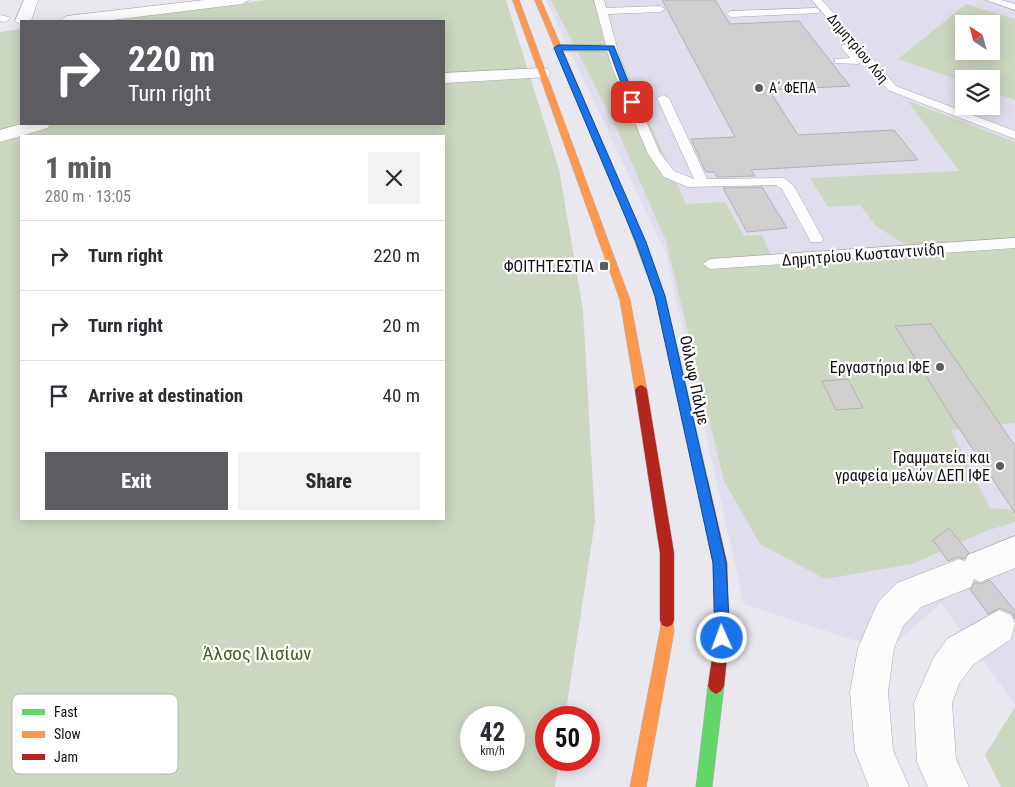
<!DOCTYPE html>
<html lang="en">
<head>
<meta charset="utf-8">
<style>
	:root { --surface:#fff; --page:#f2f2f3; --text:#2b2b33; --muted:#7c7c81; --line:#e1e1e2; --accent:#5c5c61 }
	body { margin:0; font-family:"Roboto Condensed",sans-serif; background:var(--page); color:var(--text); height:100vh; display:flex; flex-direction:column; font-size:19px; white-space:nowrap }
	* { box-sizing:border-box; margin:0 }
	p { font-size:16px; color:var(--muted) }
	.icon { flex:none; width:28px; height:28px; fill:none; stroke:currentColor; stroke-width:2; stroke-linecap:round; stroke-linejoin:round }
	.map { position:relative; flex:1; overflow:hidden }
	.drawer { position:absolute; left:20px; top:135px; width:425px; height:385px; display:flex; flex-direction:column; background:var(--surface); border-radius:0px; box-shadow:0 2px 12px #0003 }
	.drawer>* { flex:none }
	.guide { position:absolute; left:20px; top:20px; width:425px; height:105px; border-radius:0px; box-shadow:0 2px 12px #0003; background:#5c5c61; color:#fff; overflow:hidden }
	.needle { width:32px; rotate:324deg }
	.fabs { position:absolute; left:955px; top:15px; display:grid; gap:10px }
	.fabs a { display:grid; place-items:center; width:45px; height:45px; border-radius:0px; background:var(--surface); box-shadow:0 2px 12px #0003; font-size:25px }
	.speed { position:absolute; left:460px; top:706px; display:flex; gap:10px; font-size:25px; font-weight:700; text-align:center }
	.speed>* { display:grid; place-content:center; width:65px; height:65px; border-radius:50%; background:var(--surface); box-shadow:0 2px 12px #0003; line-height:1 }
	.speed small { font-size:12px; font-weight:400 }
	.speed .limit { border:8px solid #d22; background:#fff; color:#111 }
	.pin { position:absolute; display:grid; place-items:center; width:42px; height:42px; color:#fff; margin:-21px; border-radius:10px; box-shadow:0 2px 8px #0006 }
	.me { position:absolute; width:55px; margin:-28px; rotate:358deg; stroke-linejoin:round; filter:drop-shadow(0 0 4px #0008) }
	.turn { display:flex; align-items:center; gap:18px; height:105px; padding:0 25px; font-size:22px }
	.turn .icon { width:65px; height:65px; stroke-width:2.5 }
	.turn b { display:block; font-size:35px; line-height:42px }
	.round { display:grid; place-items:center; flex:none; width:52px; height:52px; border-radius:0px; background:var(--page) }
	.summary { display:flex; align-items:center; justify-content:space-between; height:85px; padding:0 25px }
	h1 { font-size:30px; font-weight:800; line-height:38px; color:var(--accent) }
	.action { display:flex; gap:10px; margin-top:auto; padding:10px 25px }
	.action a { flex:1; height:58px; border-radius:0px; background:var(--accent); color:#fff; font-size:20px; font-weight:800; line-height:58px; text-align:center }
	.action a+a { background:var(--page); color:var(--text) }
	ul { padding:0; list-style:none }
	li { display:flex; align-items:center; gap:15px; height:70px; padding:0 25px; border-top:1px solid var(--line) }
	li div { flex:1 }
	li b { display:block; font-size:19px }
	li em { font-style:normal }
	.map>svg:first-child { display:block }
	.built { fill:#e0ddec; fill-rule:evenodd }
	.green { fill:#ccd7c2; fill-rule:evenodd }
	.building { fill:#d2cfd1; stroke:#b4b1b4 }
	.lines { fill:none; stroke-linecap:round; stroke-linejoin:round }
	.lane-casing { stroke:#aaa9ae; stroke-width:1 }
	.street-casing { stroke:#aaa9ae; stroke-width:1 }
	.fast-casing { stroke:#aaa9ae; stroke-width:1 }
	.slow-casing { stroke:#aaa9ae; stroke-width:1 }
	.jam-casing { stroke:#aaa9ae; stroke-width:1 }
	.lane { fill:#fcfcfd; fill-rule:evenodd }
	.street { fill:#fcfcfd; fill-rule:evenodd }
	.fast { fill:#63d668; fill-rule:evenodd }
	.slow { fill:#ff974d; fill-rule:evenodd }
	.jam { fill:#b3261e; fill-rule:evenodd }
	.route { fill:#1a73e8; stroke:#114b97 }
	.poi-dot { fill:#5c5c61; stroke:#fff; stroke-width:2 }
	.labels { text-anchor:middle; stroke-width:4.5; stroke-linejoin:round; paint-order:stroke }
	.far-street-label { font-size:14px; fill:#101014; stroke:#fff }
	.far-poi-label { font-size:14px; fill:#101014; stroke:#fff; text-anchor:start }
	.street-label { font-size:16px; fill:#101014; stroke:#fff }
	.poi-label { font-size:16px; fill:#101014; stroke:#fff; text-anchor:end }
	.near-park-label { font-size:19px; fill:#45621a; stroke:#fff }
	.key { fill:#fff; stroke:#b7b7b8; stroke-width:1 }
	.key-label { font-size:14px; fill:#101014 }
</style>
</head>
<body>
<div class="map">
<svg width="1015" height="787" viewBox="0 0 1015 787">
	<rect width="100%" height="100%" fill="#e9e8ef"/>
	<path class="built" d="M 546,0 L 1015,0 L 1015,704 L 941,603 L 887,651 L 744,604 L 666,254 ZM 964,24 L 991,24 L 991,51 L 964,51 ZM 964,79 L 991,79 L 991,106 L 964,106 Z"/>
	<path class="green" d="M 267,0 L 506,0 L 559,169 L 583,310 L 595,521 L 565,717 L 546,718 L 546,760 L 559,760 L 555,787 L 0,787 L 0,32 L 21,29 L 21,124 L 444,124 L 444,21 L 89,21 ZM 21,136 L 444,136 L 444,519 L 21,519 ZM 471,718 L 514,718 L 514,760 L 471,760 Z
		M 551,0 L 595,0 L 686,204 L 725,202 L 744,236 L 762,235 L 772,258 L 915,251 L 876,226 L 860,205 L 828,207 L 810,178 L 959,171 L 908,101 L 1015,142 L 1015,423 L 951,430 L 990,508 L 1015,510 L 1015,522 L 986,531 L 912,564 L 825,579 L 760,544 L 724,481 L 666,241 L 616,127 Z
		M 966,4 L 1015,19 L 1015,100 L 991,92 L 991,79 L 964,79 L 964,82 L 898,59 ZM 964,24 L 991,24 L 991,51 L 964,51 Z
		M 1015,707 L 1015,787 L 1001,787 L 985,755 Z"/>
	<path class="building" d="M 662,0 L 715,0 L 730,24 L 799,21 L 850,86 L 769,90 L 798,135 L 894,130 L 918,160 L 751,170 L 755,176 L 717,177 L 714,172 L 706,172 L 691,139 L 735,137 Z
		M 762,187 L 787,228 L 747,232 L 723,188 Z
		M 931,324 L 1015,446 L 1015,513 L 947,410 L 895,326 Z
		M 848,379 L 863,408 L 836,410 L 822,381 Z
		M 949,528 L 969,553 L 964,559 L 958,557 L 948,561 L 933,540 Z
		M 990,580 L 1015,611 L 1015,619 L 1012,613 L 1000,608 L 988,614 L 970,589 L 975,582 L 981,584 Z"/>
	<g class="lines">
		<g class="lane-casing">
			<path id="lane" d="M 594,0 L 604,0 L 606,8 L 660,6 L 665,9 L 660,12 L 608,14 L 622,67 L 660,153 L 674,171 L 694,179 L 657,98 L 663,95 L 669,98 L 707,179 L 784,178 L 794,186 L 823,239 L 821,242 L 811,242 L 782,189 L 776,185 L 688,187 L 664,177 L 648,154 L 612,67 L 607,51 L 558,51 L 553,48 L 558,45 L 606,45 Z
				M 812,0 L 822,0 L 896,86 L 1015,131 L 1015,139 L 888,90 L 863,61 L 858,64 L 835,63 L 835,59 L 850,58 L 841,47 L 842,45 L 850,45 Z
				M 986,0 L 1001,0 L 1015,4 L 1015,10 Z
				M 816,8 L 819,9 L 819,13 L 731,17 L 726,14 L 731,11 Z
				M 0,15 L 9,17 L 10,19 L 5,22 L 0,21 Z
				M 1015,238 L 1015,248 L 710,269 L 703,264 L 710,259 Z"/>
		</g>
		<g class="street-casing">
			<path id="street" d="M 24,0 L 38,0 L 31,21 L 21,21 L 21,25 L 15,21 Z
				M 204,0 L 249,0 L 242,4 L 104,21 L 59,21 L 67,16 Z
				M 542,68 L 548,69 L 551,73 L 548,77 L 444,83 L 444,73 Z
				M 21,124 L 50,124 L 48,128 L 0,142 L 0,130 Z
				M 1015,536 L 1015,568 L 980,582 L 974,579 L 971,587 L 921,607 L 903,626 L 894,648 L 888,692 L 893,750 L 909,787 L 869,787 L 855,751 L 850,692 L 858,648 L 878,602 L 897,583 L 959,559 L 965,561 L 968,555 Z
				M 999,610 L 1011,615 L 1015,623 L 1011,639 L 973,665 L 959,684 L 952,703 L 956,759 L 969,787 L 928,787 L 917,762 L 914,703 L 933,659 L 947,639 Z"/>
		</g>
		<g class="fast-casing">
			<path id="fast" d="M 624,199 L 628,202 L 665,296 L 708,481 L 706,485 L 702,487 L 698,485 L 696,481 L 655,296 L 620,202 Z
				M 716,678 L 721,681 L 724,686 L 712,787 L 696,787 L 708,686 L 711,681 Z"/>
		</g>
		<g class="slow-casing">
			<path id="slow" d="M 513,0 L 519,0 L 630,300 L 647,390 L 645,393 L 637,393 L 635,390 L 620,300 Z
				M 535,0 L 541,0 L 628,202 L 627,204 L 624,205 L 620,202 Z
				M 667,613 L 672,615 L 674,631 L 646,787 L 630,787 L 660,631 L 662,615 Z"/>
		</g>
		<g class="jam-casing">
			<path id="jam" d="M 641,385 L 645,387 L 647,390 L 674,553 L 674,620 L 672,625 L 667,627 L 662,625 L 660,620 L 660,553 L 635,390 L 637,387 Z
				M 702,475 L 706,477 L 708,481 L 727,563 L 729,638 L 724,686 L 721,691 L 716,694 L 711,691 L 708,686 L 715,638 L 713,563 L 696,481 L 698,477 Z"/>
		</g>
		<use href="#lane" class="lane"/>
		<use href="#street" class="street"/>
		<use href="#fast" class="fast"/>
		<use href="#slow" class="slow"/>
		<use href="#jam" class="jam"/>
	</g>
	<path class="route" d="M 558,45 L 614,46 L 636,102 L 632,104 L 628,102 L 609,50 L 562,50 L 646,242 L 665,296 L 726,563 L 730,638 L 728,643 L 722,645 L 717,643 L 715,638 L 713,563 L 655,296 L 636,242 L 554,48 Z"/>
	<g class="poi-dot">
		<circle cx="759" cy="88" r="5"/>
		<rect x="599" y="261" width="10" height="10" rx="2.5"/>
		<circle cx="940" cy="367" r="5"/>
		<circle cx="1000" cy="466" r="5"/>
	</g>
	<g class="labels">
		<g class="far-street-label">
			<text transform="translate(858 48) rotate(50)" y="5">Δημητρίου Λόη</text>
		</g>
		<g class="far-poi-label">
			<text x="769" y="93">Α΄ ΦΕΠΑ</text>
		</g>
		<g class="street-label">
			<text transform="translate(863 254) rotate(-4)" y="6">Δημητρίου Κωσταντινίδη</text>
			<text transform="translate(695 380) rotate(78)" y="6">Ούλωφ Πάλμε</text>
		</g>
		<g class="poi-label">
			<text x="594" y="272">ΦΟΙΤΗΤ.ΕΣΤΙΑ</text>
			<text x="930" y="373">Εργαστήρια ΙΦΕ</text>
			<text x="990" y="463">Γραμματεία και<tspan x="990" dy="18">γραφεία μελών ΔΕΠ ΙΦΕ</tspan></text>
		</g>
		<g class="near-park-label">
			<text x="257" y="660">Άλσος Ιλισίων</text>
		</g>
	</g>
	<rect x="12" y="694" width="166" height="80" rx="8" class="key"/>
	<rect x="22" y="709" width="23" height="6" fill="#63d668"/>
	<rect x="22" y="731" width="23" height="7" fill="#ff974d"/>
	<rect x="22" y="754" width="23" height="6" fill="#b3261e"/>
	<g class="key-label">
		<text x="54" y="717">Fast</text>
		<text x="54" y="739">Slow</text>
		<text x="54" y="762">Jam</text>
	</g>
</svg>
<div class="fabs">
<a><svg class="needle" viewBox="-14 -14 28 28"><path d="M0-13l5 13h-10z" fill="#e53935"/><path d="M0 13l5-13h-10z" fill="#7c7c81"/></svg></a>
<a><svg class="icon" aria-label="layers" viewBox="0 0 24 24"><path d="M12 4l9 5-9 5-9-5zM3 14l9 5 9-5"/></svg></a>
</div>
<div class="speed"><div>42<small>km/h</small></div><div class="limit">50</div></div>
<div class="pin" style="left:632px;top:102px;background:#d93025"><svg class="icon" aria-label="arrive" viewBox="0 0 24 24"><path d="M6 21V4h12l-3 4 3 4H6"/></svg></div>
<svg class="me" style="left:722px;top:638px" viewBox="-20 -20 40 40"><circle r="17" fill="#1a73e8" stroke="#fff" stroke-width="3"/><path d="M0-11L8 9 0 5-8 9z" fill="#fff"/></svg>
<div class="guide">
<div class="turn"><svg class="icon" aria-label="right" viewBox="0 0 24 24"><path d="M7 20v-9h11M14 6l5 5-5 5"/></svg><div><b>220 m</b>Turn right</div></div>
</div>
<section class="drawer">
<div class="summary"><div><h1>1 min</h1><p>280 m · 13:05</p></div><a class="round"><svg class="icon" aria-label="close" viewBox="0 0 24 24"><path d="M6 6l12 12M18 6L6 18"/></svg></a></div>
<ul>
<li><svg class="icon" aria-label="right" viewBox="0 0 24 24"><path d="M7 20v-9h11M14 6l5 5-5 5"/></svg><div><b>Turn right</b></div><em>220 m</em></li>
<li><svg class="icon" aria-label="right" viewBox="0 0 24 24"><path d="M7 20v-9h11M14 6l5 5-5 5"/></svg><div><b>Turn right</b></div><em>20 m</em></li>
<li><svg class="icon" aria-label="arrive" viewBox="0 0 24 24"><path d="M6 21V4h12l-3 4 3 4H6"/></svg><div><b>Arrive at destination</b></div><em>40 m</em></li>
</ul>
<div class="action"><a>Exit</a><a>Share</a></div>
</section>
</div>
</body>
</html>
